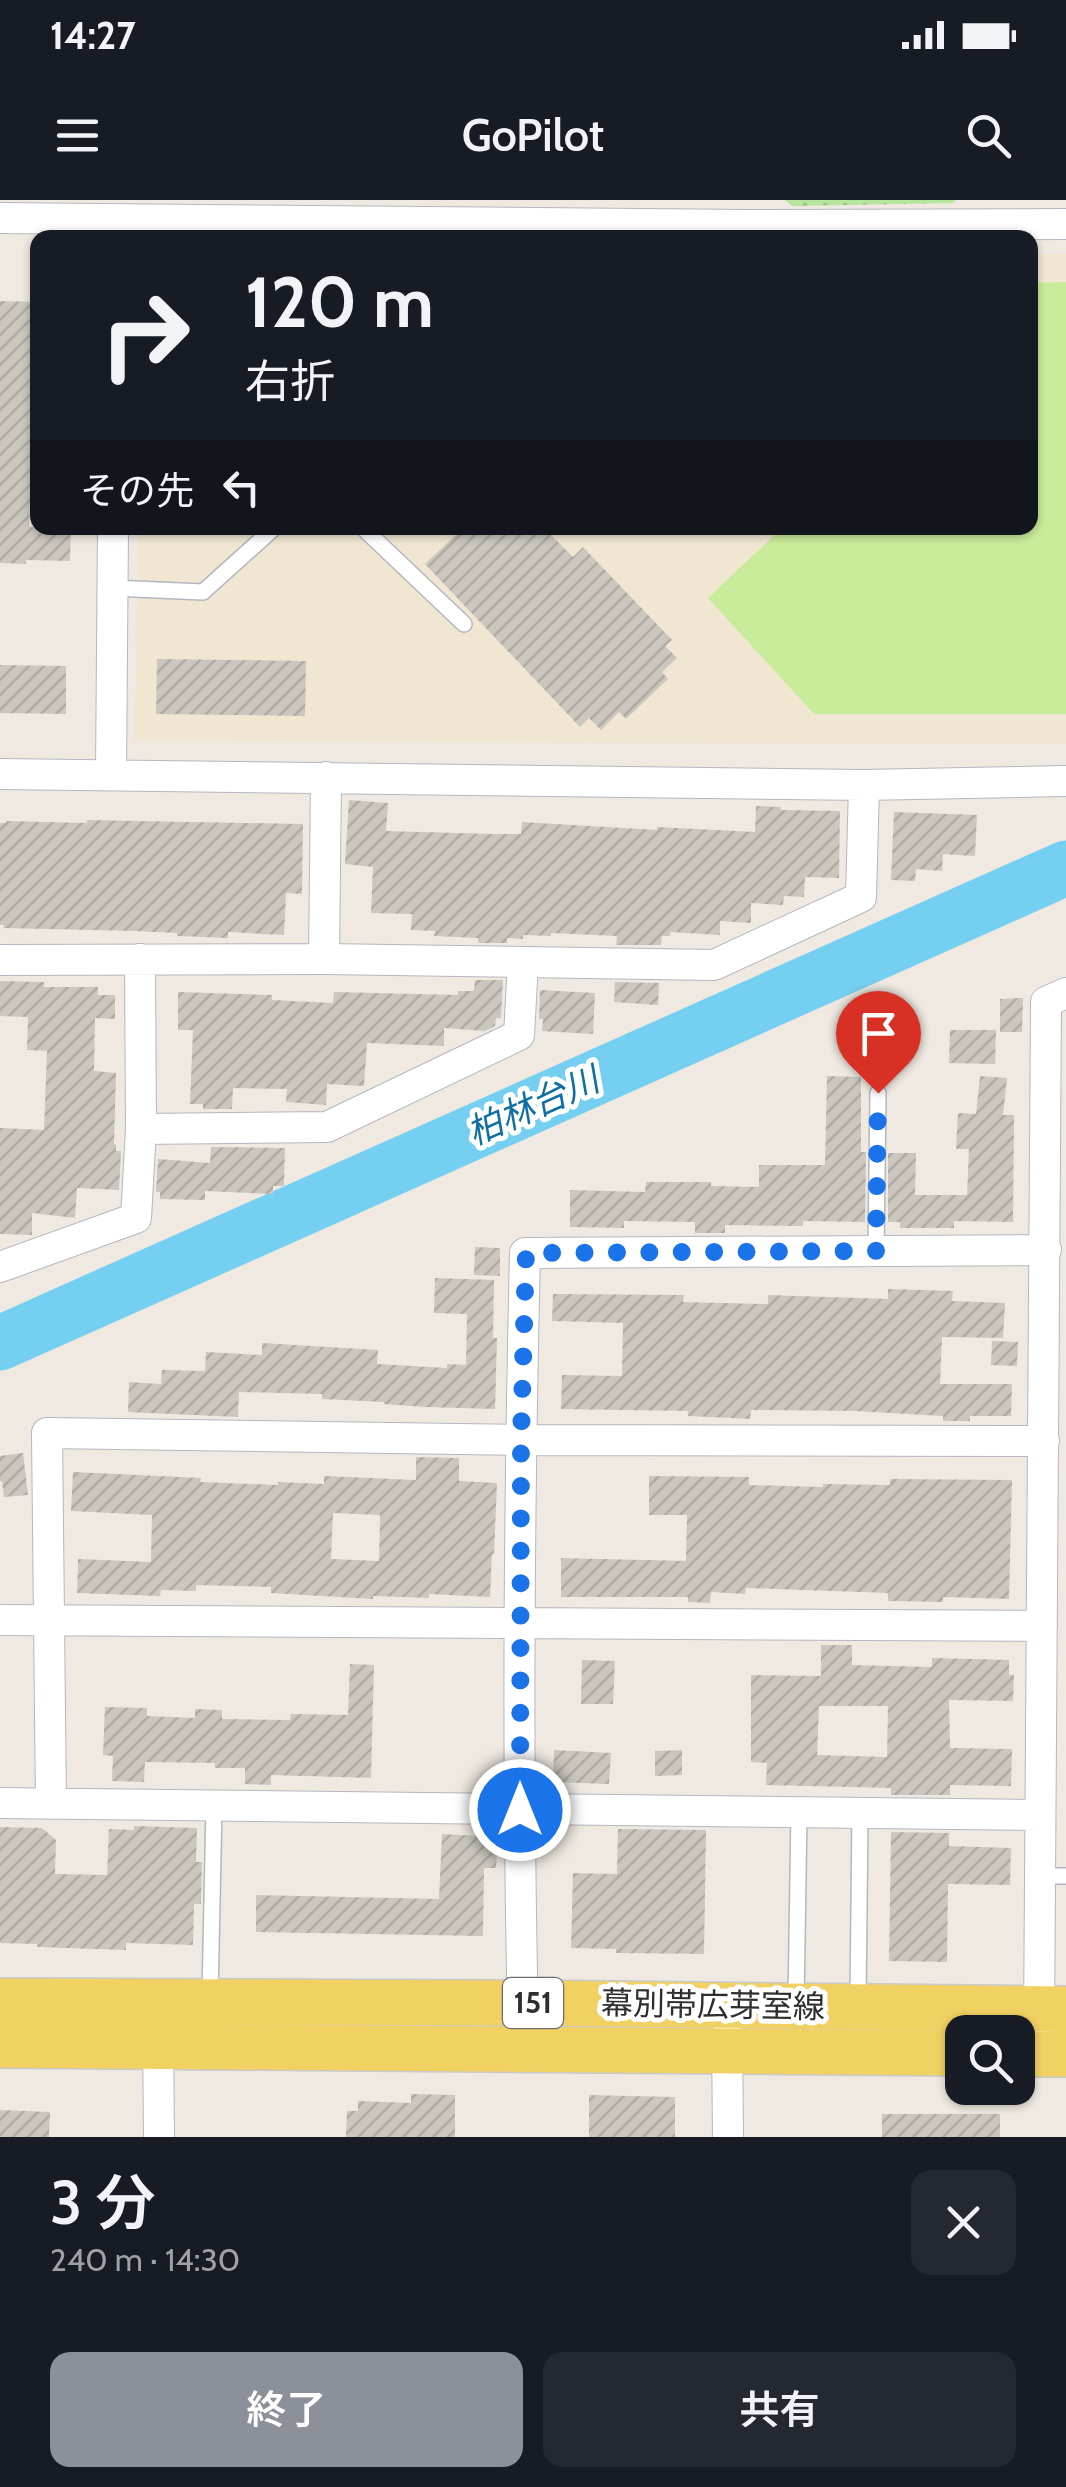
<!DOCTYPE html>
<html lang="ja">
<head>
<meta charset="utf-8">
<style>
	:root { --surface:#171b24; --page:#242831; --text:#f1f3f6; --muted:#9ea1a6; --accent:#8c9099 }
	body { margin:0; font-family:Cabin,"Noto Sans JP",sans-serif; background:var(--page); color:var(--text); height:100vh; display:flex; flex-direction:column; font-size:38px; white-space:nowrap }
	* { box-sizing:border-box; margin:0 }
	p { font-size:32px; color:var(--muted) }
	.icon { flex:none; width:55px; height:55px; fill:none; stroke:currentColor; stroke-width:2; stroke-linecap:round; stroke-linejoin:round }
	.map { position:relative; height:1937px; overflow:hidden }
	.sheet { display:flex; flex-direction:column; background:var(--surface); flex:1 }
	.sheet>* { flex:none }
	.top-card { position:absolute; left:30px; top:30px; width:1008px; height:305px; border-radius:20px; box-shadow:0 2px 8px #0004; background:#171b24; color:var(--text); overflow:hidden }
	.controls { position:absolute; left:945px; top:1815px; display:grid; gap:20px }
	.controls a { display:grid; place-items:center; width:90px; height:90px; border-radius:20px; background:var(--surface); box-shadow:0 2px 8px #0004; font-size:50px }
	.pin { position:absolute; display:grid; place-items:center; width:85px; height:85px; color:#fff; margin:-102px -42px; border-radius:50% 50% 50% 0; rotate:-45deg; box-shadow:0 0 10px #0007 }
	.pin .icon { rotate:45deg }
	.me { position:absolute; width:110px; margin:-55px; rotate:0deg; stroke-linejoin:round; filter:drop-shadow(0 0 8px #0008) }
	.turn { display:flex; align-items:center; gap:35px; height:210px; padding:0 50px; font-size:45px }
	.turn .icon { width:130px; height:130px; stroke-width:2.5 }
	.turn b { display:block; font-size:70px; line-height:85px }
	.then { display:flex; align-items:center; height:95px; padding:0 50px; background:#0003; gap:20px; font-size:38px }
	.round { display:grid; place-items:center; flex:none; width:105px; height:105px; border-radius:20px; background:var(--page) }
	.head { display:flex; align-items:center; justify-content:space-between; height:170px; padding:0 50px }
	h1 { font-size:60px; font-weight:600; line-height:75px }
	.button { display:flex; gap:20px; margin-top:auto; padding:20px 50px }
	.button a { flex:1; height:115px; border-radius:20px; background:var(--accent); color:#fff; font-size:40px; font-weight:600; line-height:115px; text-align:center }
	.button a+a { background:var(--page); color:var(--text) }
	.status { display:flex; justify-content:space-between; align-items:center; height:70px; padding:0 50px; background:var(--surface); direction:ltr }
	.status svg { height:28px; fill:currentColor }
	header { display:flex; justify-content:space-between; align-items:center; height:130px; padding:0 50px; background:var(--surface); font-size:45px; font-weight:600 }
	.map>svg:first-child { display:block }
	.education { fill:#f0e6d1 }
	.park { fill:url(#park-dots) }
	.pitch { fill:#c9ec9a }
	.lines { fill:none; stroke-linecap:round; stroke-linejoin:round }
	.river { stroke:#75cff0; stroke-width:55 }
	.building { fill:url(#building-hatch); fill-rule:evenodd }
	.lane-casing { stroke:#b4b7c1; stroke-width:18 }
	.street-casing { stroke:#b4b7c1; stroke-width:32 }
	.primary-casing { stroke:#c9c9c9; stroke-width:48 }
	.lane { stroke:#fff; stroke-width:15 }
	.street { stroke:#fff; stroke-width:30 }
	.primary { stroke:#f2d163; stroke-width:45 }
	.route { stroke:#1a73e8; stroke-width:18; stroke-dasharray:0 32.4 }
	.labels { text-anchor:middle; stroke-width:10; stroke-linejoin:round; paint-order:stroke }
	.shield { fill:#fff; stroke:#6d6d6d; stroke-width:2.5 }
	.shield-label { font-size:30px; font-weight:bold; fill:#2e2e2e }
	.street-label { font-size:32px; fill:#2e2e2e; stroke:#fff }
	.water-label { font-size:35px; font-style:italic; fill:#0d6fa3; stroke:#fff }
</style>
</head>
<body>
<div class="status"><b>14:27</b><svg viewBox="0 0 49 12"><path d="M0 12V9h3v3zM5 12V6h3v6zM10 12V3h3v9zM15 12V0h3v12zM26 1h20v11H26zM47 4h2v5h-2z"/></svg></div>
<header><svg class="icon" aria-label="menu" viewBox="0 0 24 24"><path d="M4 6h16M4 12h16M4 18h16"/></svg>GoPilot<svg class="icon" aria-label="search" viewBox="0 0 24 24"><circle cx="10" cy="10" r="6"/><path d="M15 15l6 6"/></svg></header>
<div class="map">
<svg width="1066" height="1937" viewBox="0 0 1066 1937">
	<defs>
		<pattern id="park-dots" width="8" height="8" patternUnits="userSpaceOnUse" patternTransform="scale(2.5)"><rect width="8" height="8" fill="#b6e59e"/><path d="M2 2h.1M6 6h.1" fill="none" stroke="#9dc588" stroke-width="1.8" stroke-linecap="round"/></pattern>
		<pattern id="building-hatch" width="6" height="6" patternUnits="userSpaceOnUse" patternTransform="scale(2.5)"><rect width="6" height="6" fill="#cbc7bf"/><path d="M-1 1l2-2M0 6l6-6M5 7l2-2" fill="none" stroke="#afaba4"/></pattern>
	</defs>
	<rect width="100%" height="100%" fill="#efe9e1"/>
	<path class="education" d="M 1030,54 L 1066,54 L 1066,544 L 134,541 L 139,328 L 1030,328 Z"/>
	<path class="park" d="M 785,0 L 956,0 L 953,3 L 792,6 Z"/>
	<path class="pitch" d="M 1066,82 L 1066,514 L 814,514 L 708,398 L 782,328 L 1030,328 L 1030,83 Z"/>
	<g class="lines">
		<path class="river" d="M 0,1143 L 1066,668"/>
	</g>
	<path class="building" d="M 0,101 L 38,102 L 38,254 L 32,254 L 29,327 L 71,328 L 70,361 L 26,360 L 26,364 L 0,363 Z
		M 463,328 L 544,328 L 573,357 L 583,347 L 672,440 L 665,446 L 677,458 L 662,472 L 668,479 L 626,519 L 619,512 L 601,530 L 589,518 L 580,527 L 425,364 Z
		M 157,459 L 306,461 L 305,516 L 156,514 Z
		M 0,465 L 66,466 L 66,514 L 0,513 Z
		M 349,600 L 388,603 L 386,631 L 492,634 L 521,634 L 522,622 L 657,630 L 657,627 L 755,632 L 756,606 L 781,607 L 781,610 L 840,611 L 839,678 L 805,677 L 804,697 L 784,696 L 783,705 L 751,703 L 751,723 L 720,721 L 720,735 L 670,732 L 670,736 L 662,736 L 661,745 L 616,745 L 617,736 L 551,733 L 551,736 L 523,735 L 523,739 L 507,738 L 507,743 L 478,743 L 478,738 L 434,736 L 435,731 L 411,730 L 412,714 L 371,713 L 373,667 L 345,664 Z
		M 894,612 L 977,615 L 975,656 L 943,654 L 942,671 L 916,669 L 915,681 L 891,680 Z
		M 87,620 L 303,624 L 302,694 L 286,693 L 284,735 L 228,732 L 228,738 L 177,736 L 177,733 L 135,731 L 3,728 L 4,725 L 0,725 L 0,623 L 6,623 L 6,621 L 87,623 Z
		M 475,780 L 503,780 L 501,818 L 496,818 L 495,826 L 485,831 L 444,828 L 444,846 L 367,843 L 364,886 L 327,884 L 326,905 L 286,902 L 287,889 L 233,888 L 232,909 L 203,909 L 203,904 L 190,904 L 193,830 L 178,830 L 178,792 L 272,795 L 272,800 L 333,803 L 334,792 L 458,795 L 458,791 L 474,791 Z
		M 0,781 L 44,782 L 44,787 L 98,787 L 98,795 L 115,795 L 115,819 L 95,818 L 94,871 L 116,873 L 114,944 L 116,945 L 116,951 L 121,951 L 119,990 L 77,988 L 75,1018 L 32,1013 L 32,1035 L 0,1034 L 0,928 L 44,930 L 47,851 L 27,850 L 28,817 L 0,816 Z
		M 615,782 L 659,783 L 658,805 L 614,802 Z
		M 540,790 L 595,793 L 593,834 L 542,831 L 543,819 L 539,819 Z
		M 1023,798 L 1022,832 L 1000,832 L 1000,799 Z
		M 950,830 L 996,830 L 995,864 L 949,863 Z
		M 827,876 L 861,877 L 861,952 L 866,952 L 865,1022 L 803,1021 L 803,1026 L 725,1025 L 725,1033 L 695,1033 L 695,1022 L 624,1021 L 624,1028 L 570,1027 L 570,990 L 645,992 L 646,982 L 711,982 L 711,986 L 759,987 L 759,965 L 825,965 Z
		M 980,876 L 1007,878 L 1003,915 L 1014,915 L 1013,1022 L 954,1021 L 954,1028 L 900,1028 L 900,1022 L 888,1022 L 888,953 L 916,953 L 915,995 L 967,995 L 969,949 L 956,949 L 958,913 L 976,914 Z
		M 211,947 L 285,948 L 284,986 L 273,986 L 273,994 L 205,991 L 205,1000 L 160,999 L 160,992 L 156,992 L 158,959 L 210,963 Z
		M 475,1047 L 500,1048 L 500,1076 L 474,1075 Z
		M 435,1078 L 494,1080 L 493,1138 L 497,1138 L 495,1209 L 425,1207 L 384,1204 L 384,1202 L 322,1199 L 322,1194 L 239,1192 L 238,1217 L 128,1212 L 129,1182 L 161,1184 L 162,1170 L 205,1171 L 206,1152 L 262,1155 L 262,1143 L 378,1150 L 377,1164 L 447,1168 L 447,1164 L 466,1165 L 467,1114 L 434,1113 Z
		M 888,1089 L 953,1091 L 952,1101 L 1005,1103 L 1003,1138 L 942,1137 L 940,1184 L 1012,1184 L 1011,1216 L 970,1216 L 970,1221 L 943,1221 L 943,1216 L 855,1211 L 751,1210 L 750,1219 L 688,1216 L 688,1211 L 561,1209 L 562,1175 L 622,1176 L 623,1123 L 552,1121 L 553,1094 L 684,1095 L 683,1102 L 768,1104 L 768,1095 L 888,1099 Z
		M 992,1141 L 1018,1142 L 1017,1166 L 991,1165 Z
		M 23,1253 L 28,1295 L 4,1297 L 2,1281 L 0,1281 L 0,1256 Z
		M 416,1257 L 459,1258 L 459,1281 L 497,1283 L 494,1354 L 492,1354 L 490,1397 L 429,1394 L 429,1398 L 373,1396 L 373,1399 L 271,1393 L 271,1387 L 196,1385 L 196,1391 L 161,1390 L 160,1396 L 77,1393 L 78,1359 L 151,1362 L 152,1315 L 71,1311 L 73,1272 L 201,1278 L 200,1282 L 278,1285 L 278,1282 L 324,1284 L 324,1276 L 416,1280 ZM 333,1313 L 380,1315 L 379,1361 L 331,1359 Z
		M 649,1276 L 749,1277 L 749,1285 L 823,1287 L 823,1284 L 890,1285 L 890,1279 L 1012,1280 L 1009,1399 L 943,1397 L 943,1402 L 888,1401 L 888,1393 L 746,1388 L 745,1394 L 711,1392 L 710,1403 L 688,1402 L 688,1397 L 561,1397 L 561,1358 L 686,1361 L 687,1315 L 649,1315 Z
		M 821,1445 L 852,1445 L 852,1465 L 932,1467 L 932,1458 L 1009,1460 L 1009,1475 L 1014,1475 L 1013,1501 L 949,1500 L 950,1548 L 1012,1549 L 1011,1586 L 950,1585 L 950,1595 L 891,1595 L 891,1588 L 766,1585 L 767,1563 L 751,1562 L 751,1475 L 821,1476 ZM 819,1506 L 888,1506 L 887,1557 L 817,1555 Z
		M 582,1460 L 615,1461 L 613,1504 L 581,1504 Z
		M 350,1464 L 374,1465 L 371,1578 L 271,1575 L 271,1585 L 245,1584 L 245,1568 L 215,1568 L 215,1563 L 145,1562 L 144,1582 L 112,1581 L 113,1556 L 103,1555 L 105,1507 L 147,1508 L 147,1516 L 195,1518 L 195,1509 L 222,1510 L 222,1519 L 290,1520 L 291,1514 L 348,1515 Z
		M 554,1550 L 611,1553 L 609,1584 L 553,1582 Z
		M 682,1550 L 682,1575 L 655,1576 L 655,1551 Z
		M 134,1626 L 197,1628 L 196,1662 L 202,1662 L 201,1704 L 194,1704 L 193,1745 L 126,1743 L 126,1750 L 37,1747 L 37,1744 L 0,1743 L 0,1627 L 42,1628 L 56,1640 L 55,1674 L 107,1675 L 109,1629 L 134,1630 Z
		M 618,1629 L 706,1630 L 704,1754 L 616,1753 L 616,1749 L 571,1748 L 573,1673 L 617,1674 Z
		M 891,1632 L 949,1633 L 949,1646 L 1011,1648 L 1010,1685 L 948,1684 L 947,1762 L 889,1761 Z
		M 442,1634 L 498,1637 L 496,1668 L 484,1668 L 483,1736 L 256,1732 L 256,1695 L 439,1699 Z
		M 411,1894 L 455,1895 L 455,1937 L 346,1937 L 347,1911 L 358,1911 L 358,1901 L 411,1903 Z
		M 589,1895 L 675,1897 L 675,1937 L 589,1937 Z
		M 0,1910 L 50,1912 L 49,1937 L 0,1937 Z
		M 882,1914 L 1000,1914 L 1000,1937 L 882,1937 Z"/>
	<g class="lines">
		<g class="lane-casing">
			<path id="lane" d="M 363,328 L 464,424
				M 112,388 L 203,392 L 274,328
				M 876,1051 L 878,893
				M 1040,1676 L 1066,1676
				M 210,1797 L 214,1606
				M 796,1802 L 799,1613
				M 858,1803 L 860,1613"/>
		</g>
		<g class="street-casing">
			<path id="street" d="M 0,18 L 747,25 L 1066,24
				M 0,574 L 864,585 L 1066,581
				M 111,574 L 113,328
				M 324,759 L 326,577
				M 0,760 L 324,759 L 714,765 L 861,697 L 864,585
				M 141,929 L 327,927 L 519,835 L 523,763
				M 0,1067 L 136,1018 L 141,929 L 140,759
				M 0,1420 L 1042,1426
				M 0,1603 L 1040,1615
				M 51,1604 L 47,1233 L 521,1240 L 1044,1241
				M 523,1819 C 517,1564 519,1308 525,1053 L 1046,1050
				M 1039,1827 L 1046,802 L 1066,793
				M 158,1830 L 159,1937
				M 727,1835 L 728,1937"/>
		</g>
		<g class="primary-casing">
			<path id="primary" d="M 0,1801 L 523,1803 L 1066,1809
				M 0,1845 L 962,1853
				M 1018,1854 L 1066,1854"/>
		</g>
		<use href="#lane" class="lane"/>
		<use href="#street" class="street"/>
		<use href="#primary" class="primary"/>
	</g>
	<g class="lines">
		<path class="route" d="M 520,1610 L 521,1240 L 526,1053 L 876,1051 L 878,893"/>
	</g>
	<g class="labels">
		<rect class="shield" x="503" y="1778" width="60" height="50" rx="8"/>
		<g class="shield-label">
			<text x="533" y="1813">151</text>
		</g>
		<g class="street-label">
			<text transform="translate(713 1805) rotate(1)" y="11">幕別帯広芽室線</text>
		</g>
		<g class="water-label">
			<text transform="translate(533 906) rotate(-24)" y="12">柏林台川</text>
		</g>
	</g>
</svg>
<div class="controls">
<a><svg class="icon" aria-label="search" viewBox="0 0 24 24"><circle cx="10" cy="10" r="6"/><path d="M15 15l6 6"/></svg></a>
</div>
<div class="pin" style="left:878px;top:893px;background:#d93025"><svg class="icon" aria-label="arrive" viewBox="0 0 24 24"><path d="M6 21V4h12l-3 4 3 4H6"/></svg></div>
<svg class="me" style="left:520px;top:1610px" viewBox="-20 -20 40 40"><circle r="17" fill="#1a73e8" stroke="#fff" stroke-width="3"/><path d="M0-11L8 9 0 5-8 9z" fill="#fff"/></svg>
<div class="top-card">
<div class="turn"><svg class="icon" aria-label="right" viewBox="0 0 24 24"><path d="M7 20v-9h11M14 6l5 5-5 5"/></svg><div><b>120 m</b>右折</div></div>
<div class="then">その先<svg class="icon" aria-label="left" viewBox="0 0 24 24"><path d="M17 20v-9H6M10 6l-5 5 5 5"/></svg></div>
</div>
</div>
<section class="sheet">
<div class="head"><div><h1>3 分</h1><p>240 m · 14:30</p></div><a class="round"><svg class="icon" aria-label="close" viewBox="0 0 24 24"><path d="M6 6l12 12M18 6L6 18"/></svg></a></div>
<div class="button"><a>終了</a><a>共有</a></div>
</section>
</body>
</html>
